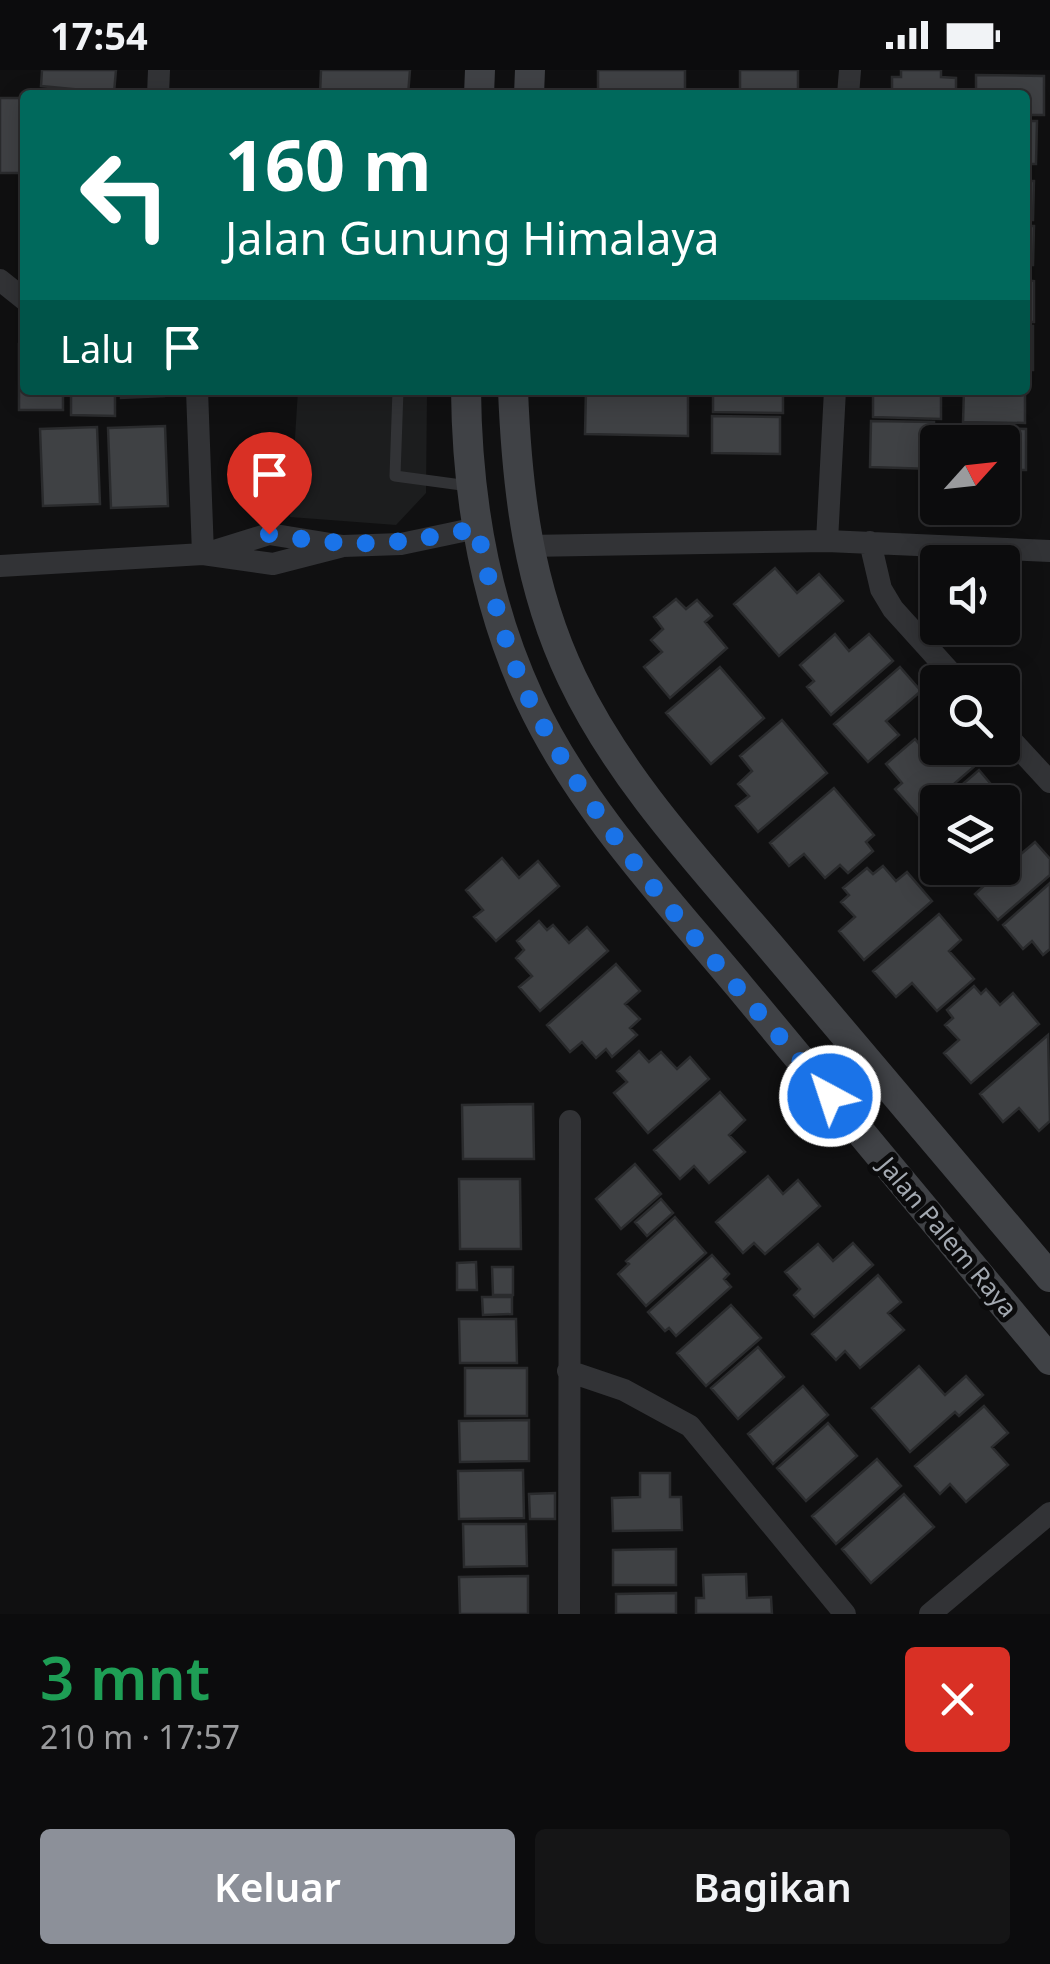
<!DOCTYPE html>
<html lang="id">
<head>
<meta charset="utf-8">
<style>
	:root { --surface:#0c0c0d; --page:#151516; --text:#f1f3f6; --muted:#9a9b9d; --line:#2c2c2e; --accent:#8c9099 }
	body { margin:0; font-family:"Noto Sans",sans-serif; background:var(--page); color:var(--text); height:100vh; display:flex; flex-direction:column; font-size:38px; white-space:nowrap }
	* { box-sizing:border-box; margin:0 }
	p { font-size:32px; color:var(--muted) }
	.icon { flex:none; width:55px; height:55px; fill:none; stroke:currentColor; stroke-width:2; stroke-linecap:round; stroke-linejoin:round }
	.map { position:relative; height:1544px; overflow:hidden }
	.side { display:flex; flex-direction:column; background:var(--surface); flex:1 }
	.side>* { flex:none }
	.top-card { position:absolute; left:20px; top:20px; width:1010px; height:305px; border-radius:10px; box-shadow:0 5px 25px #0003,0 0 0 2px var(--line); background:#00695c; color:#fff; overflow:hidden }
	.needle { width:65px; rotate:63deg }
	.buttons { position:absolute; left:920px; top:355px; display:grid; gap:20px }
	.buttons a { display:grid; place-items:center; width:100px; height:100px; border-radius:10px; background:var(--surface); box-shadow:0 5px 25px #0003,0 0 0 2px var(--line); font-size:50px }
	.pin { position:absolute; display:grid; place-items:center; width:85px; height:85px; color:#fff; margin:-102px -42px; border-radius:50% 50% 50% 0; rotate:-45deg; box-shadow:0 0 10px #0007 }
	.pin .icon { rotate:45deg }
	.me { position:absolute; width:110px; margin:-55px; rotate:320deg; stroke-linejoin:round; filter:drop-shadow(0 0 8px #0008) }
	.turn { display:flex; align-items:center; gap:35px; height:210px; padding:0 40px; font-size:45px }
	.turn .icon { width:130px; height:130px; stroke-width:2.5 }
	.turn b { display:block; font-size:70px; line-height:85px }
	.then { display:flex; align-items:center; height:95px; padding:0 40px; background:#0003; gap:20px; font-size:38px }
	.round { display:grid; place-items:center; flex:none; width:105px; height:105px; border-radius:10px; background:var(--page) }
	.overview { display:flex; align-items:center; justify-content:space-between; height:170px; padding:0 40px }
	h1 { font-size:60px; font-weight:600; line-height:75px; color:#1e9e55 }
	.action { display:flex; gap:20px; margin-top:auto; padding:20px 40px }
	.action a { flex:1; height:115px; border-radius:10px; background:var(--accent); color:#fff; font-size:40px; font-weight:600; line-height:115px; text-align:center }
	.action a+a { background:var(--page); color:var(--text) }
	.status { display:flex; justify-content:space-between; align-items:center; height:70px; padding:0 50px; background:var(--surface); direction:ltr }
	.status svg { height:28px; fill:currentColor }
	.map>svg:first-child { display:block }
	.built { fill:#1c1d1e }
	.building { fill:#3f4144; stroke:#2a2b2d; stroke-width:2.5 }
	.lines { fill:none; stroke-linecap:round; stroke-linejoin:round }
	.lane { stroke:#323336; stroke-width:11 }
	.street { stroke:#323336; stroke-width:22 }
	.secondary { stroke:#404246; stroke-width:30 }
	.route { stroke:#1a73e8; stroke-width:18; stroke-dasharray:0 32.4 }
	.labels { text-anchor:middle; stroke-width:10; stroke-linejoin:round; paint-order:stroke }
	.street-label { font-size:25px; fill:#a3a9b1; stroke:#0b0b0c }
</style>
</head>
<body>
<div class="status"><b>17:54</b><svg viewBox="0 0 49 12"><path d="M0 12V9h3v3zM5 12V6h3v6zM10 12V3h3v9zM15 12V0h3v12zM26 1h20v11H26zM47 4h2v5h-2z"/></svg></div>
<div class="map">
<svg width="1050" height="1544" viewBox="0 0 1050 1544">
	<rect width="100%" height="100%" fill="#101011"/>
	<path class="built" d="M 298,320 L 427,320 L 426,423 L 396,455 L 290,447 Z"/>
	<path class="building" d="M 42,0 L 116,0 L 114,23 L 41,16 Z
		M 321,0 L 410,0 L 408,25 L 320,25 Z
		M 598,0 L 685,0 L 685,25 L 598,25 Z
		M 740,0 L 798,0 L 798,25 L 740,25 Z
		M 901,0 L 941,0 L 941,7 L 956,8 L 956,25 L 892,25 L 892,7 L 901,7 Z
		M 976,5 L 1044,6 L 1044,45 L 1025,45 L 1025,25 L 976,25 Z
		M 0,28 L 25,28 L 25,103 L 0,103 Z
		M 1025,51 L 1037,51 L 1036,94 L 1025,94 Z
		M 1025,111 L 1034,111 L 1033,150 L 1025,150 Z
		M 1025,156 L 1034,156 L 1033,195 L 1025,195 Z
		M 1025,210 L 1034,211 L 1034,252 L 1025,252 Z
		M 1025,256 L 1033,256 L 1033,300 L 1025,300 Z
		M 19,274 L 25,274 L 25,320 L 63,320 L 63,340 L 19,340 Z
		M 71,320 L 115,320 L 115,346 L 71,345 Z
		M 121,320 L 164,320 L 164,326 L 121,328 Z
		M 586,320 L 688,320 L 688,366 L 585,364 Z
		M 713,320 L 783,320 L 783,343 L 713,342 Z
		M 873,320 L 941,320 L 941,349 L 873,347 Z
		M 964,320 L 1025,320 L 1025,353 L 963,352 Z
		M 712,346 L 780,347 L 780,384 L 712,383 Z
		M 871,351 L 934,352 L 933,399 L 870,397 Z
		M 165,356 L 168,436 L 111,438 L 108,358 Z
		M 97,357 L 100,434 L 43,436 L 40,359 Z
		M 976,358 L 1026,359 L 1026,400 L 1002,400 L 1002,372 L 976,372 Z
		M 775,498 L 797,523 L 819,504 L 843,531 L 779,586 L 734,534 Z
		M 676,529 L 686,539 L 697,530 L 712,546 L 705,552 L 727,578 L 670,628 L 644,597 L 662,582 L 651,570 L 663,559 L 654,547 Z
		M 835,564 L 849,581 L 869,564 L 893,591 L 831,645 L 807,617 L 814,611 L 800,595 Z
		M 720,597 L 764,648 L 711,694 L 666,643 Z
		M 900,597 L 921,621 L 886,651 L 899,665 L 868,692 L 834,654 Z
		M 782,650 L 827,703 L 758,762 L 736,736 L 749,726 L 738,714 L 752,701 L 740,686 Z
		M 915,669 L 931,688 L 942,678 L 961,678 L 976,695 L 918,745 L 895,719 L 902,713 L 886,694 Z
		M 979,700 L 1001,726 L 994,732 L 942,732 Z
		M 834,718 L 874,765 L 866,772 L 873,781 L 848,803 L 840,795 L 825,808 L 804,784 L 789,796 L 770,773 Z
		M 938,737 L 938,772 L 920,752 Z
		M 1005,765 L 1021,784 L 1035,772 L 1050,789 L 1050,805 L 998,850 L 975,824 L 986,814 L 971,798 L 1002,798 Z
		M 502,788 L 519,808 L 538,791 L 559,816 L 496,871 L 474,847 L 483,840 L 466,820 Z
		M 883,796 L 896,811 L 907,802 L 932,831 L 864,890 L 839,861 L 855,847 L 841,832 L 849,825 L 843,818 L 867,798 L 873,804 Z
		M 1050,813 L 1050,879 L 1043,885 L 1032,871 L 1023,879 L 1003,855 Z
		M 939,844 L 961,870 L 949,881 L 974,909 L 937,941 L 912,913 L 896,927 L 873,901 Z
		M 539,851 L 547,860 L 553,855 L 569,873 L 587,857 L 608,881 L 540,941 L 519,917 L 532,906 L 516,888 L 524,880 L 517,871 Z
		M 616,894 L 640,921 L 625,934 L 640,949 L 630,958 L 637,965 L 612,987 L 606,979 L 596,988 L 582,972 L 570,982 L 547,955 Z
		M 974,916 L 981,924 L 986,919 L 1000,935 L 1013,923 L 1039,954 L 971,1013 L 944,983 L 959,970 L 945,955 L 953,948 L 947,940 Z
		M 1048,965 L 1050,1051 L 1039,1061 L 1019,1038 L 1003,1052 L 980,1024 Z
		M 639,981 L 649,992 L 661,982 L 677,999 L 690,987 L 709,1009 L 648,1063 L 614,1023 L 627,1012 L 617,1001 Z
		M 720,1022 L 745,1050 L 729,1065 L 745,1082 L 709,1113 L 694,1096 L 680,1109 L 654,1080 Z
		M 533,1034 L 534,1089 L 463,1089 L 462,1035 Z
		M 635,1094 L 661,1124 L 621,1159 L 596,1129 Z
		M 768,1106 L 783,1124 L 798,1110 L 820,1136 L 765,1184 L 754,1173 L 743,1183 L 716,1152 Z
		M 459,1109 L 520,1109 L 521,1179 L 460,1179 Z
		M 661,1129 L 673,1143 L 647,1166 L 635,1152 Z
		M 675,1147 L 706,1183 L 646,1236 L 618,1204 L 629,1194 L 626,1191 Z
		M 853,1173 L 873,1195 L 814,1247 L 794,1225 L 800,1219 L 785,1202 L 818,1174 L 833,1191 Z
		M 712,1185 L 729,1204 L 724,1209 L 731,1217 L 676,1266 L 669,1258 L 665,1261 L 648,1242 Z
		M 476,1192 L 477,1220 L 457,1220 L 457,1193 Z
		M 492,1197 L 513,1197 L 513,1225 L 493,1225 Z
		M 878,1205 L 901,1232 L 888,1243 L 904,1260 L 860,1298 L 845,1281 L 836,1290 L 812,1264 Z
		M 482,1227 L 512,1227 L 512,1244 L 483,1245 Z
		M 731,1235 L 761,1268 L 706,1316 L 677,1283 Z
		M 459,1249 L 516,1249 L 517,1293 L 460,1293 Z
		M 758,1277 L 784,1307 L 738,1349 L 711,1318 Z
		M 919,1296 L 945,1325 L 966,1306 L 983,1325 L 959,1346 L 955,1342 L 910,1382 L 872,1338 Z
		M 465,1298 L 527,1298 L 527,1346 L 465,1346 Z
		M 803,1316 L 828,1345 L 773,1394 L 748,1364 Z
		M 984,1336 L 1008,1363 L 992,1377 L 1008,1395 L 966,1432 L 950,1414 L 940,1424 L 915,1396 Z
		M 529,1350 L 529,1391 L 460,1392 L 459,1351 Z
		M 828,1353 L 857,1386 L 806,1431 L 777,1398 Z
		M 877,1389 L 901,1416 L 836,1474 L 812,1446 Z
		M 523,1400 L 524,1448 L 459,1449 L 458,1401 Z
		M 640,1403 L 670,1403 L 670,1427 L 681,1427 L 682,1460 L 613,1461 L 612,1428 L 640,1427 Z
		M 555,1423 L 555,1449 L 530,1449 L 529,1424 Z
		M 904,1424 L 934,1457 L 871,1513 L 842,1479 Z
		M 463,1454 L 526,1454 L 527,1496 L 464,1497 Z
		M 676,1479 L 676,1515 L 613,1515 L 613,1480 Z
		M 746,1504 L 747,1528 L 771,1527 L 772,1544 L 696,1544 L 696,1528 L 704,1528 L 703,1505 Z
		M 528,1506 L 528,1544 L 460,1544 L 459,1507 Z
		M 676,1523 L 676,1544 L 616,1544 L 616,1524 Z"/>
	<g class="lines">
		<path class="lane" d="M 398,320 L 395,406 L 469,416"/>
		<path class="street" d="M 158,25 L 159,0
			M 848,25 L 850,0
			M 0,210 L 25,230
			M 197,320 L 203,484
			M 827,471 L 835,320
			M 870,472 L 881,519 L 893,539 L 959,612
			M 527,476 L 827,471 L 1050,481
			M 211,482 L 269,464 L 343,476 L 401,474 L 477,458
			M 0,496 L 203,484 L 273,494 L 343,476
			M 1002,660 L 1050,712
			M 568,1301 L 624,1320 L 690,1356 L 845,1544
			M 569,1544 L 570,1051
			M 930,1544 L 1050,1443"/>
		<path class="secondary" d="M 479,25 L 480,0
			M 529,25 L 530,0
			M 466,320 C 467,425 485,534 530,630 C 580,737 665,827 740,917 C 843,1041 947,1166 1050,1290
			M 513,320 C 517,420 528,516 572,608 C 621,711 702,796 775,882 C 866,991 958,1099 1050,1207"/>
	</g>
	<g class="lines">
		<path class="route" d="M 269,464 C 354,478 393,476 477,458 C 490,516 505,580 531,633 C 605,778 726,901 830,1026"/>
	</g>
	<g class="labels">
		<g class="street-label">
			<text transform="translate(948 1167) rotate(50)" y="9">Jalan Palem Raya</text>
		</g>
	</g>
</svg>
<div class="buttons">
<a><svg class="needle" viewBox="-14 -14 28 28"><path d="M0-13l5 13h-10z" fill="#e53935"/><path d="M0 13l5-13h-10z" fill="#9a9b9d"/></svg></a>
<a><svg class="icon" aria-label="sound" viewBox="0 0 24 24"><path d="M4 9h4l5-4v14l-5-4H4zM17 9q2 3 0 6"/></svg></a>
<a><svg class="icon" aria-label="search" viewBox="0 0 24 24"><circle cx="10" cy="10" r="6"/><path d="M15 15l6 6"/></svg></a>
<a><svg class="icon" aria-label="layers" viewBox="0 0 24 24"><path d="M12 4l9 5-9 5-9-5zM3 14l9 5 9-5"/></svg></a>
</div>
<div class="pin" style="left:269px;top:464px;background:#d93025"><svg class="icon" aria-label="arrive" viewBox="0 0 24 24"><path d="M6 21V4h12l-3 4 3 4H6"/></svg></div>
<svg class="me" style="left:830px;top:1026px" viewBox="-20 -20 40 40"><circle r="17" fill="#1a73e8" stroke="#fff" stroke-width="3"/><path d="M0-11L8 9 0 5-8 9z" fill="#fff"/></svg>
<div class="top-card">
<div class="turn"><svg class="icon" aria-label="left" viewBox="0 0 24 24"><path d="M17 20v-9H6M10 6l-5 5 5 5"/></svg><div><b>160 m</b>Jalan Gunung Himalaya</div></div>
<div class="then">Lalu<svg class="icon" aria-label="arrive" viewBox="0 0 24 24"><path d="M6 21V4h12l-3 4 3 4H6"/></svg></div>
</div>
</div>
<section class="side">
<div class="overview"><div><h1>3 mnt</h1><p>210 m · 17:57</p></div><a class="round" style="background:#d93025;color:#fff"><svg class="icon" aria-label="close" viewBox="0 0 24 24"><path d="M6 6l12 12M18 6L6 18"/></svg></a></div>
<div class="action"><a>Keluar</a><a>Bagikan</a></div>
</section>
</body>
</html>
